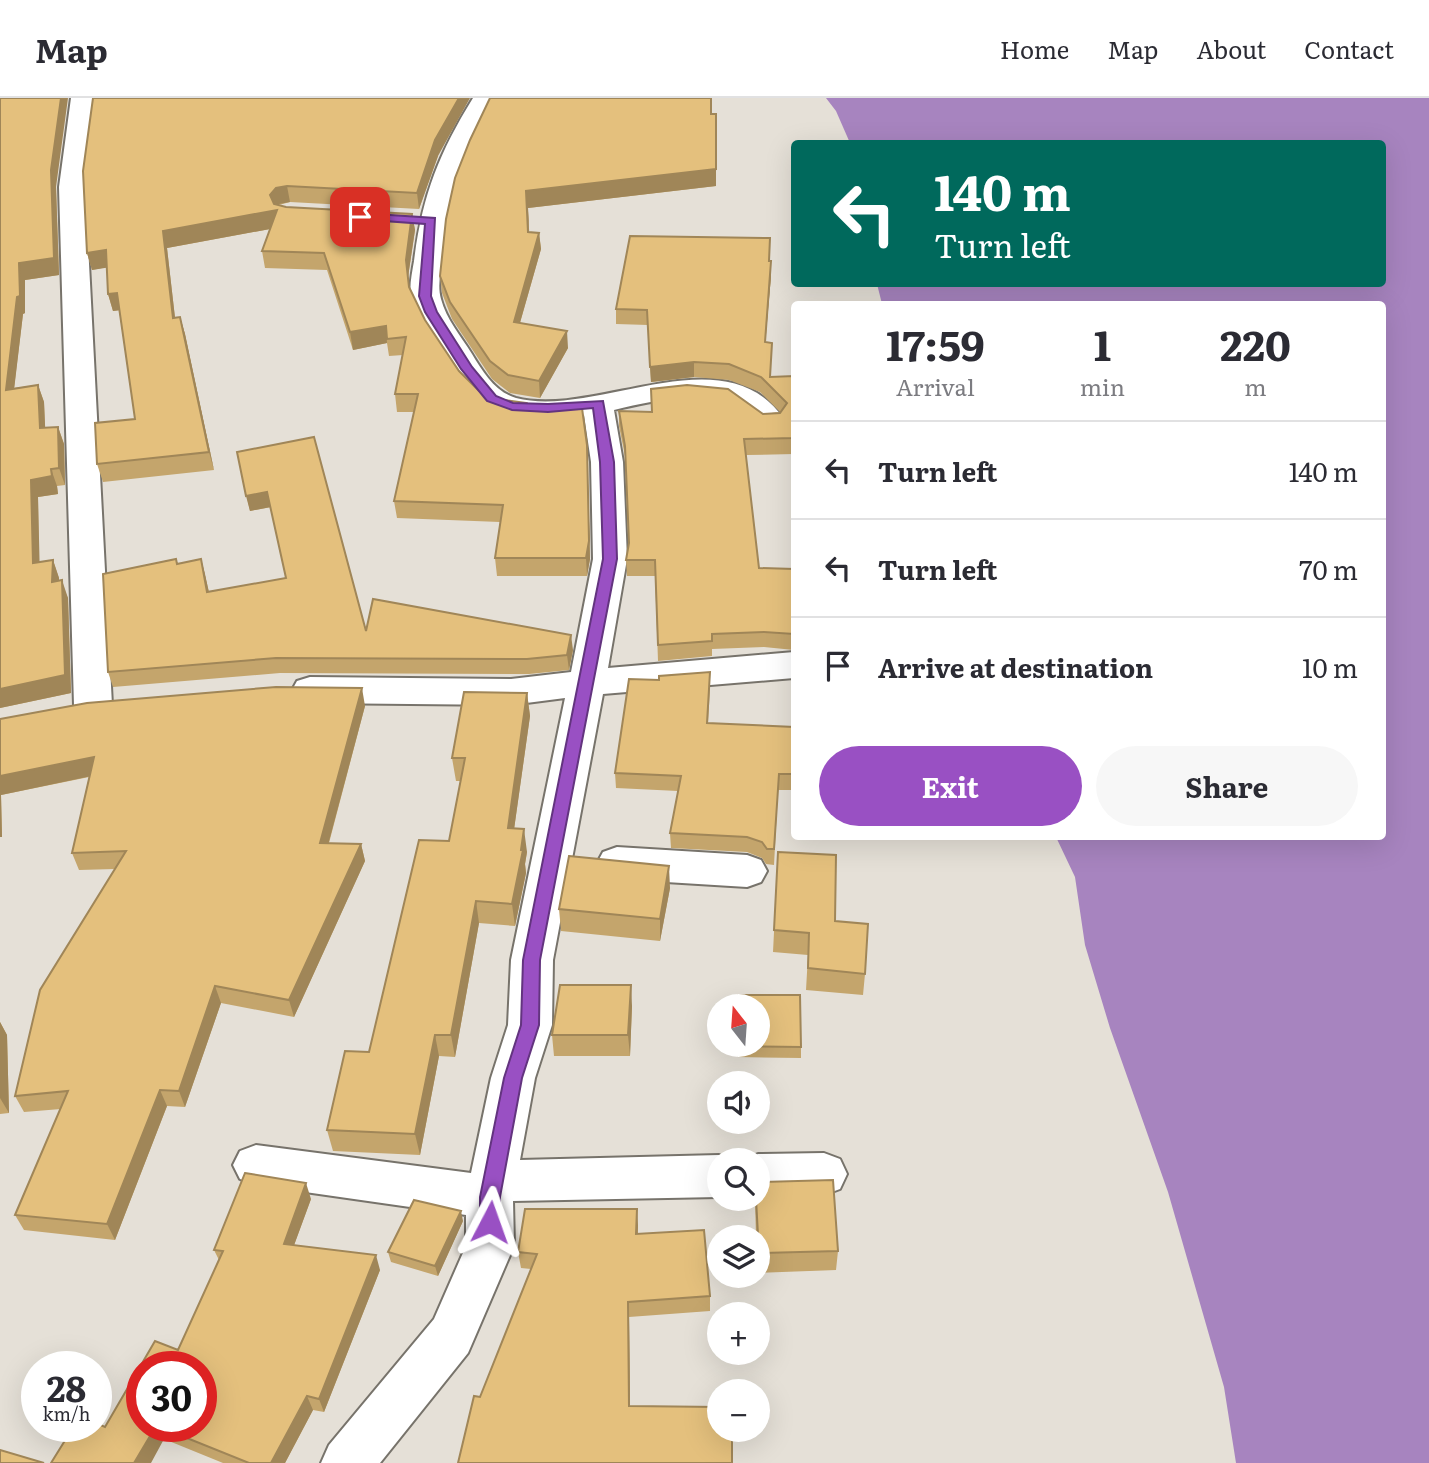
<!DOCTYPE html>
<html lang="en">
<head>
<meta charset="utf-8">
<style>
	:root { --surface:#fff; --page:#f7f7f7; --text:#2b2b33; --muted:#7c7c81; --line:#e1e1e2; --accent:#9950c3 }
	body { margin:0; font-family:Literata,serif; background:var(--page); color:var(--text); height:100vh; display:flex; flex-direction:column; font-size:26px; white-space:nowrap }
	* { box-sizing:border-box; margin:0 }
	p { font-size:23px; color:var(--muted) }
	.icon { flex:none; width:38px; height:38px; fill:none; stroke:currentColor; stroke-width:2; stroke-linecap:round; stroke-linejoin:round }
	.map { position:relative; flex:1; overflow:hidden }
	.details { position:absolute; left:791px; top:203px; width:595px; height:539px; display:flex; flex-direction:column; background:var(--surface); border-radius:7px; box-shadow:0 7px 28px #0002 }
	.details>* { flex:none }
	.banner { position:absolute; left:791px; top:42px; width:595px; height:147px; border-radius:7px; box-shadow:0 7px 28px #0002; background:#00695c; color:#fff; overflow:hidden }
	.needle { width:46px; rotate:343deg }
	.tools { position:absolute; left:707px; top:896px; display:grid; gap:14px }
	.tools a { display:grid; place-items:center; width:63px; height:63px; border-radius:50%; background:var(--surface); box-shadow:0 7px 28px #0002; font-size:35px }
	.speed { position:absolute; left:21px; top:1253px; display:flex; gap:14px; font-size:35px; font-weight:700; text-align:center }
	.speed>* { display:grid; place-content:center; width:91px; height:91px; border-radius:50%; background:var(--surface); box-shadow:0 7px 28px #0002; line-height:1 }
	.speed small { font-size:18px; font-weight:400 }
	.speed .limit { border:10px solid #d22; background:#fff; color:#111 }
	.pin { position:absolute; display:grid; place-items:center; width:60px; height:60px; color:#fff; margin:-30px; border-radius:14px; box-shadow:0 4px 10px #0006 }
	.me { position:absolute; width:77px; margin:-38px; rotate:4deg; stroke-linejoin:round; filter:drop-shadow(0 0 5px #0008) }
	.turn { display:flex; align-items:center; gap:24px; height:147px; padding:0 28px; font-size:32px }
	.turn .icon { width:91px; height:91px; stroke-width:2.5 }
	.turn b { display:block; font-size:49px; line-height:60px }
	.eta { display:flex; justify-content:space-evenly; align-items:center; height:119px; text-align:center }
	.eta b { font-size:42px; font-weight:700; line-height:49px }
	.primary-button { display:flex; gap:14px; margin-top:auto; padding:14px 28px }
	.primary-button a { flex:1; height:80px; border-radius:42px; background:var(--accent); color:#fff; font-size:28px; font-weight:700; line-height:80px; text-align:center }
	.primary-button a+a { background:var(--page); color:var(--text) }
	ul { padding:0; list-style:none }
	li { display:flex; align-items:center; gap:21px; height:98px; padding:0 28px; border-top:2px solid var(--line) }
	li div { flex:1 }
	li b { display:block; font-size:26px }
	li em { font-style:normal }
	header { display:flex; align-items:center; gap:42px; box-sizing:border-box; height:98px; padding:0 35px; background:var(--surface); border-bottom:2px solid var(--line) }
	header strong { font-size:33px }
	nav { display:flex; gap:38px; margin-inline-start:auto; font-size:24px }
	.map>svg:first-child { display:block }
	.water { fill:#a784bf }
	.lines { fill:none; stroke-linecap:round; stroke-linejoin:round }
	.minor-casing { stroke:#77736b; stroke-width:4 }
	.minor { fill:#fff; fill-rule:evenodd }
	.wall { fill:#c4a56c }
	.shaded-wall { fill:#a08658 }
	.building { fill:#e4c07d; stroke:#a08658; stroke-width:2 }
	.route { fill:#9950c3; stroke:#63347f; stroke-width:2 }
</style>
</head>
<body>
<header>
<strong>Map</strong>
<nav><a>Home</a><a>Map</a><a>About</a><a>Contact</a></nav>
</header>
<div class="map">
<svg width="1429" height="1365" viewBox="0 0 1429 1365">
	<rect width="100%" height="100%" fill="#e5e0d7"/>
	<path class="water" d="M 826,0 L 1429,0 L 1429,1365 L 1236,1365 L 1224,1289 L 1168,1094 L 1110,930 L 1085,847 L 1075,779 L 1056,739 L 1382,738 L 1382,206 L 882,206 L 877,186 L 1382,186 L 1382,46 L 850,45 L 836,13 Z"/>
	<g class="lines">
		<g class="minor-casing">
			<path id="minor" d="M 71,0 L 97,0 L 85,89 L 112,607 L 106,616 L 93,620 L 80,616 L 74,607 L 59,89 Z
				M 473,0 L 499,0 C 468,51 448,99 443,159 C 441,172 437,187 441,201 C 446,221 461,238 472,256 C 483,274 495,294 516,300 C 597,321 724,234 784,321 L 779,328 C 751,335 752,313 729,304 C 695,293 648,304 614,312 L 623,364 L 627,461 L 608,570 L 794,554 L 794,580 L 603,596 L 553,862 L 552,927 L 535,980 L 520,1062 L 719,1057 L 732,1062 L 719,1062 L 719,1099 L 513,1103 L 514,1148 L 468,1255 L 380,1365 L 321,1365 L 329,1347 L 434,1221 L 466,1148 L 466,1117 L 256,1087 L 240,1081 L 233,1067 L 240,1053 L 256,1047 L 471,1075 L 491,980 L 508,927 L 511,862 L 565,600 L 511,607 L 310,605 L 297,601 L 292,592 L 297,583 L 310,579 L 511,581 L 571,574 L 593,461 L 591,364 L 584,317 C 513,325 483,324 445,260 C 433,241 416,222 411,200 C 409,188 412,175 414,163 C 422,98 439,55 473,0 Z
				M 617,749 L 747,757 L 761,762 L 767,773 L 761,784 L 747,789 L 617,781 L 603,776 L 597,765 L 603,754 Z
				M 824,1055 L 840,1061 L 847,1076 L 840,1091 L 824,1097 L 758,1098 L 758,1062 L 742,1062 L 758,1056 Z"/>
		</g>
		<use href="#minor" class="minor"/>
	</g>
	<path class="wall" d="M 93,0 L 438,58 L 419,111 L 290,104 L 279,107 L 286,109 L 412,116 L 415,132 L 408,179 L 409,191 L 425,222 L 459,273 L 479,293 L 504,302 L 526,307 L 587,347 L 590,461 L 587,478 L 497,478 L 495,460 L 500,424 L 397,420 L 394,403 L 414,314 L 397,314 L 395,296 L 403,257 L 389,258 L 387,245 L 353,252 L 327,172 L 265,170 L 262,153 L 270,131 L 167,150 L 175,220 L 180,219 L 185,236 L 214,372 L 103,384 L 97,366 L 135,321 L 119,212 L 113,213 L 108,196 L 107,169 L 92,172 L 87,155 Z
		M 490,0 L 711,16 L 716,88 L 528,110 L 529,134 L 539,135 L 541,151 L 520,225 L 568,250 L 540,300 L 510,295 L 492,281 L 452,221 L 442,195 L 440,178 Z
		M 0,1 L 56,89 L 59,177 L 25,182 L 25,215 L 23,216 L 14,290 L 38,287 L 44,304 L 45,330 L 58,329 L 64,346 L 65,387 L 57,388 L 58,396 L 38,399 L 39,464 L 53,462 L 59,480 L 59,483 L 68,500 L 71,595 L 0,610 Z
		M 769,163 L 771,163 L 771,178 L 765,244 L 771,279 L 794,278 L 794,356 L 746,357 L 759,470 L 794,471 L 794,552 L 764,549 L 712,551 L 712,558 L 658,563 L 655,478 L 627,478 L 626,462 L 629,445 L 626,363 L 619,328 L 619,313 L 763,316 L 780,314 L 760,294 L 729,282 L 694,279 L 651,284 L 648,227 L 616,226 L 616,211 Z
		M 237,354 L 366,533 L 573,552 L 569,572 L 529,576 L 280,575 L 113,589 L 108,574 L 177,466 L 201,461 L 209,494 L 286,480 L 271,409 L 250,413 Z
		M 710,590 L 708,625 L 794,629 L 794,692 L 778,692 L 774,767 L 766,766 L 762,760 L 747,754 L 671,750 L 670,735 L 678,693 L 616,690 L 615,675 Z
		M 527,595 L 530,618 L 514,731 L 527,754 L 525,766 L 526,775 L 515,828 L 479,825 L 455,959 L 439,958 L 420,1057 L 333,1053 L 327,1032 L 369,954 L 449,743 L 461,683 L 456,683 L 452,660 Z
		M 365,608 L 329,745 L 361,746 L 365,763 L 294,919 L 221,905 L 185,1009 L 167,1008 L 115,1142 L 24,1132 L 15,1117 L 61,1011 L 24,1014 L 15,998 L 115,771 L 79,772 L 72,755 L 89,679 L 1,697 L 2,739 L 0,739 L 0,621 Z
		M 778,754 L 835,823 L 865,876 L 863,897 L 806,892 L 808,857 L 773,854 Z
		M 670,790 L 660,843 L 561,833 L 559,811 Z
		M 632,908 L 630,958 L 554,958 L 552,937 Z
		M 0,924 L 7,937 L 9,1015 L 0,1016 Z
		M 737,947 L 801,949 L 801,960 L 737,959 Z
		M 311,1101 L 294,1147 L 380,1172 L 324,1314 L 313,1312 L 285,1365 L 223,1365 L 164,1341 L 105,1329 L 178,1252 L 219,1162 L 214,1152 Z
		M 755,1101 L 758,1101 L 838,1153 L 836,1172 L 758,1175 L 758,1139 L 756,1139 Z
		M 463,1123 L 438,1178 L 391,1164 L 388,1154 Z
		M 638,1127 L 638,1136 L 710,1198 L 710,1213 L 629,1219 L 630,1308 L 480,1299 L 531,1171 L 521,1170 L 518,1154 Z"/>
	<path class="shaded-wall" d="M 61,0 L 68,0 L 56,89 L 59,177 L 25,182 L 25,215 L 23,216 L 12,309 L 6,292 L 19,165 L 51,72 Z
		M 459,0 L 470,0 L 438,58 L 419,111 L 417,95 L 435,42 Z
		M 716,71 L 716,88 L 528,110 L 530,151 L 526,93 Z
		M 287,88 L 290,104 L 279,106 L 275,113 L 277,112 L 281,129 L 167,150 L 177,237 L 173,220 L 163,133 L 270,97 L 276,90 Z
		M 412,116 L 415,132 L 408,179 L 406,162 Z
		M 539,135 L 541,151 L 515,242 L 514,224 Z
		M 106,152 L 111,169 L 92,172 L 87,155 Z
		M 771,163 L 771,178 L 764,260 L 765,244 Z
		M 117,195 L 122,212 L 113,213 L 108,196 Z
		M 180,219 L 185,236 L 214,372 L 209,354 Z
		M 386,228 L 387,245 L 353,252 L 350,234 Z
		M 567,233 L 568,250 L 540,300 L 539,283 Z
		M 694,264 L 694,279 L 651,284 L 650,269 Z
		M 38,287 L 44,304 L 46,348 L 40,330 Z
		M 58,329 L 64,346 L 65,387 L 59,370 Z
		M 587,347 L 590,461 L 587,478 L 586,460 Z
		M 51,371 L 57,388 L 58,396 L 38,399 L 40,482 L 33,465 L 31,382 Z
		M 267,394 L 271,409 L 250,413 L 246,398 Z
		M 201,461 L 205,476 L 212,509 L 207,494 Z
		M 53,462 L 59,480 L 58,502 L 52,484 Z
		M 62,482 L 68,500 L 71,595 L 0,610 L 0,591 Z
		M 571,537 L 573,552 L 569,572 L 567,557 Z
		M 362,590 L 365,608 L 324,762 L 320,745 Z
		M 527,595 L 530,618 L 511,753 L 508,730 Z
		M 94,659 L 101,676 L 1,697 L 2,739 L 0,739 L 0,678 Z
		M 524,731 L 527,754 L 525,766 L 526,775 L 515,828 L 512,806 Z
		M 361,746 L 365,763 L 294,919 L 289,902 Z
		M 669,768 L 670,790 L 660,843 L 660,821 Z
		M 476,803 L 479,825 L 455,959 L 451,937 Z
		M 631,887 L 632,908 L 630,958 L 628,937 Z
		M 215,888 L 221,905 L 185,1009 L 179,993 Z
		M 0,924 L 7,937 L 9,1015 L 0,1000 Z
		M 435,937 L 439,958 L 420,1057 L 415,1036 Z
		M 160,992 L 167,1008 L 115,1142 L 107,1126 Z
		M 306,1085 L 311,1101 L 289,1161 L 284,1146 Z
		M 637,1111 L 638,1127 L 637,1152 L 636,1136 Z
		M 461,1113 L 463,1123 L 438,1178 L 435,1168 Z
		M 376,1157 L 380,1172 L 324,1314 L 319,1301 Z
		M 628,1204 L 629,1219 L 630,1323 L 629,1308 Z
		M 307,1298 L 313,1312 L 285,1365 L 271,1365 Z
		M 156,1328 L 164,1341 L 151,1365 L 134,1365 Z"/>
	<path class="building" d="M 1,0 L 61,0 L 51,72 L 54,160 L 19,165 L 20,198 L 17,199 L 6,292 L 38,287 L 40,330 L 58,329 L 59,370 L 51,371 L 52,378 L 31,382 L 33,465 L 53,462 L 52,484 L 62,482 L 65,577 L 0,591 L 0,1 Z
		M 93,0 L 459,0 L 435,42 L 417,95 L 287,88 L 276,90 L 270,97 L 274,106 L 286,109 L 412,116 L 406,162 L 409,189 L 425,222 L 459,273 L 479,293 L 504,302 L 526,305 L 524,307 L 582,310 L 587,347 L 589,443 L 586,460 L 495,460 L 503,407 L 394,403 L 418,296 L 395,296 L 406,239 L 387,241 L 386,228 L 350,234 L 324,155 L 262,153 L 277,112 L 163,133 L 173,220 L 180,219 L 209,354 L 97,366 L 95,325 L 135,321 L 117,195 L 108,196 L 106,152 L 87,155 L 83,73 Z
		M 490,0 L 711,0 L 711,16 L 716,16 L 716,71 L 526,93 L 528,134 L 539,135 L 514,224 L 567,233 L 539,283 L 508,277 L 490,263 L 450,204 L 440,178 L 446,121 L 455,80 L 470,42 Z
		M 630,138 L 770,140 L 769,163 L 771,163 L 765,244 L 772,245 L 770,279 L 794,278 L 794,340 L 744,341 L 759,470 L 794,471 L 794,536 L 764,534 L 712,536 L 712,543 L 658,547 L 655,462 L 626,462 L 629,445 L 625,348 L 619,313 L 652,314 L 651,291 L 687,287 L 728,291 L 763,316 L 780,315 L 787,305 L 761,279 L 729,266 L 694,264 L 650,269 L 647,212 L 616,211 Z
		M 314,339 L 366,533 L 373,501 L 571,537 L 567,557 L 527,561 L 276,560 L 108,574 L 103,476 L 176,461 L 177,466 L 201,461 L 207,494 L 286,480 L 267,394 L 246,398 L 237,354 Z
		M 710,574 L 707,625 L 794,629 L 794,676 L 779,676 L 774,751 L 767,751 L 762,744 L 747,739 L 670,735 L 681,678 L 615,675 L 629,581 L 659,582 L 659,578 Z
		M 276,589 L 362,590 L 320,745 L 361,746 L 289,902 L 215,888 L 179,993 L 160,992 L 107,1126 L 15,1117 L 68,993 L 15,998 L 40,892 L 126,753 L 72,755 L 94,659 L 0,678 L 0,621 L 87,605 Z
		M 464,594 L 527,595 L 508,730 L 524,731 L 521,752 L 523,752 L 512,806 L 476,803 L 451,937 L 435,937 L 415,1036 L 327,1032 L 345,953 L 369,954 L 419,742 L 449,743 L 465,660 L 452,660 Z
		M 778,754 L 836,757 L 835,823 L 868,826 L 865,876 L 808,870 L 809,835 L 774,832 Z
		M 569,758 L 669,768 L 660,821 L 559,811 Z
		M 560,887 L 631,887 L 628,937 L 552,937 Z
		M 738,897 L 800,897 L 801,949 L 737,948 L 737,947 L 758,947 L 758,908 L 738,908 Z
		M 245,1075 L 306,1085 L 284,1146 L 376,1157 L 319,1301 L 307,1298 L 271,1365 L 249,1365 L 157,1328 L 201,1328 L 201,1269 L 142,1269 L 142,1328 L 156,1328 L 134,1365 L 51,1365 L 74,1328 L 96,1328 L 96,1325 L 105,1329 L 155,1243 L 178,1252 L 223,1153 L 214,1152 Z
		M 833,1082 L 838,1153 L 759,1155 L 756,1101 L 758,1101 L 758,1084 Z
		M 414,1102 L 461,1113 L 435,1168 L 388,1154 Z
		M 525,1111 L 637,1111 L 636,1136 L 704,1132 L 710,1198 L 628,1204 L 629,1308 L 719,1309 L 719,1332 L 732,1332 L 732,1365 L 458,1365 L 474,1298 L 480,1299 L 537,1156 L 518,1154 Z
		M 0,1352 L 44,1365 L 0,1365 Z"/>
	<path class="route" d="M 360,115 L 435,120 L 431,198 L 437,214 L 472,269 L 496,298 L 513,305 L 548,306 L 603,303 L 614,364 L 617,461 L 540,862 L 539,927 L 522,980 L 500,1099 L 500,1124 L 497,1130 L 490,1132 L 483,1130 L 480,1124 L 480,1099 L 504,980 L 521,927 L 523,862 L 603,461 L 600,364 L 593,310 L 548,314 L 512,312 L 487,303 L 461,271 L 425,214 L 419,198 L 425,126 L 356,121 L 355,119 Z"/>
</svg>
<div class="tools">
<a><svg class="needle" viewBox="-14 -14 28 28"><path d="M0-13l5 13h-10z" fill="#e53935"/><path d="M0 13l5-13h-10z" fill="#7c7c81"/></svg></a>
<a><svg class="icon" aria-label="sound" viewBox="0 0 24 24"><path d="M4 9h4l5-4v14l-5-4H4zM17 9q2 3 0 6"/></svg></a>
<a><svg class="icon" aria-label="search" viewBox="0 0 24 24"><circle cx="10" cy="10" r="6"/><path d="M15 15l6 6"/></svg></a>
<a><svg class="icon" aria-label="layers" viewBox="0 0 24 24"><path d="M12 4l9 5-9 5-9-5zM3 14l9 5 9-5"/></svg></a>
<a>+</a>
<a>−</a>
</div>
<div class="speed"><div>28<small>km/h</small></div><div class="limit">30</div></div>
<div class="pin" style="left:360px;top:119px;background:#d93025"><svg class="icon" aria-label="arrive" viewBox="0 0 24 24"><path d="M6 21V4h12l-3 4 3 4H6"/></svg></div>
<svg class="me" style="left:490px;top:1124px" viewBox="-20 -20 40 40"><path d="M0-17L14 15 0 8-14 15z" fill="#9950c3" stroke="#fff" stroke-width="4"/></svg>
<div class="banner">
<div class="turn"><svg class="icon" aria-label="left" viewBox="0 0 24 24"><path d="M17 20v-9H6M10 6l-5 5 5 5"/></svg><div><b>140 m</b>Turn left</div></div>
</div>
<section class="details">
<div class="eta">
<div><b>17:59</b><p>Arrival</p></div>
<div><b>1</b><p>min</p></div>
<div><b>220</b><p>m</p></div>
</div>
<ul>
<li><svg class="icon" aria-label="left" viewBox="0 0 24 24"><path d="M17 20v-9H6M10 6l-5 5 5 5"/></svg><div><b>Turn left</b></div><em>140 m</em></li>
<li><svg class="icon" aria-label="left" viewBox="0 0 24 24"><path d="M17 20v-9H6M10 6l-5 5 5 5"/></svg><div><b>Turn left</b></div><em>70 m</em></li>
<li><svg class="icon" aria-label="arrive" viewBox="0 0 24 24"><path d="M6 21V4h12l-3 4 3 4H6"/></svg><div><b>Arrive at destination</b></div><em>10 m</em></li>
</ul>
<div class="primary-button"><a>Exit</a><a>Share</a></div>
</section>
</div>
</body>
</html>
